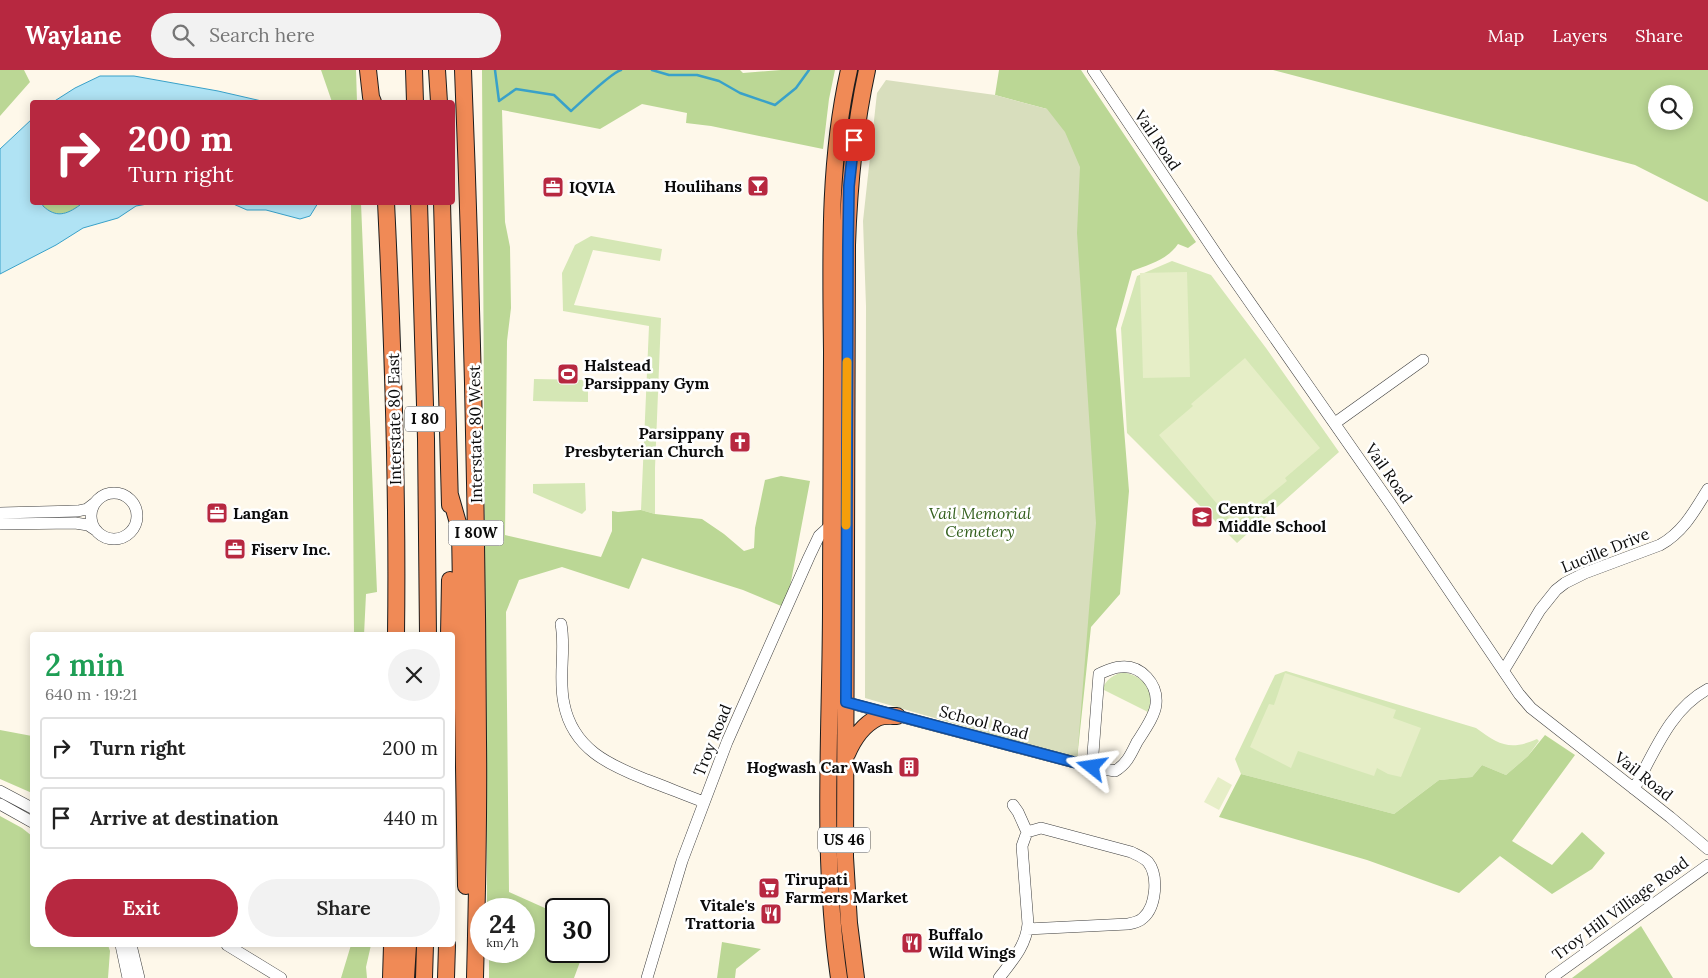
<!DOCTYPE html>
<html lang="en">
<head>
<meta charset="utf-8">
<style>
	:root { --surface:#fff; --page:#f2f2f2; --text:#222; --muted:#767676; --line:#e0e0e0; --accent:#b72840 }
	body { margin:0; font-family:Lora,serif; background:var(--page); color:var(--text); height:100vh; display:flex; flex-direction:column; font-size:19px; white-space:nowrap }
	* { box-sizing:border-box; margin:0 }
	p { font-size:16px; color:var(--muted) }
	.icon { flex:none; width:28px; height:28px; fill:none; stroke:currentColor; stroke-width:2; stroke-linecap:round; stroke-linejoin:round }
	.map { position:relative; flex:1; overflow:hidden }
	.side { position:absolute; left:30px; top:562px; width:425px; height:315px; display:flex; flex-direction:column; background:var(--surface); border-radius:5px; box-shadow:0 2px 12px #0003 }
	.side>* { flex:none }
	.guide { position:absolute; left:30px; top:30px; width:425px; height:105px; border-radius:5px; box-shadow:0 2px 12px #0003; background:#b72840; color:#fff; overflow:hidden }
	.controls { position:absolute; left:1648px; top:15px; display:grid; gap:10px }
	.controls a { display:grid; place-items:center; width:45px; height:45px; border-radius:50%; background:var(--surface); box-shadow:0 2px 12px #0003; font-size:25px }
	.speed { position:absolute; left:470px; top:828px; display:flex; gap:10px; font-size:25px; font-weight:700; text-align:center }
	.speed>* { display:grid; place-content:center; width:65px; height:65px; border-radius:50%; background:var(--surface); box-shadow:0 2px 12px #0003; line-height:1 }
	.speed small { font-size:12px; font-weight:400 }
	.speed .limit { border:2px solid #111; border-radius:8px; background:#fff; color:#111 }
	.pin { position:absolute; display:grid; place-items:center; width:42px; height:42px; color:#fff; margin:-21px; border-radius:10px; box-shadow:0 2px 8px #0006 }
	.me { position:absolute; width:55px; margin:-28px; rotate:285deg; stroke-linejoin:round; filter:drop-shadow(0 0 4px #0008) }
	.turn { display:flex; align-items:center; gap:18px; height:105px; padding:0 15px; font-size:22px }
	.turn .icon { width:65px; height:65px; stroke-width:2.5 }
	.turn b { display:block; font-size:35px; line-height:42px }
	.round { display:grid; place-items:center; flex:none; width:52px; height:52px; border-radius:26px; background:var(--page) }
	.summary { display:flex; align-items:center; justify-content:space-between; height:85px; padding:0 15px }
	h1 { font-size:30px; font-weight:600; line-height:38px; color:#1e9e55 }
	.button { display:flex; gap:10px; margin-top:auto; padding:10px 15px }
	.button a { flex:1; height:58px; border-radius:30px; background:var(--accent); color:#fff; font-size:20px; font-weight:600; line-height:58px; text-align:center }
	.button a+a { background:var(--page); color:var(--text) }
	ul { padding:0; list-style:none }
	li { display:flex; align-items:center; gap:15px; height:62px; margin:0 10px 8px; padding:0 5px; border:2px solid var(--line); border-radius:5px }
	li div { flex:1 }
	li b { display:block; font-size:19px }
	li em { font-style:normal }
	header { display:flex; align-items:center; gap:30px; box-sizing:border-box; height:70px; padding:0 25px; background:var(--accent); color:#fff }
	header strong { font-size:24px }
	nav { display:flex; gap:28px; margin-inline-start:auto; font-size:18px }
	.search { width:350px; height:45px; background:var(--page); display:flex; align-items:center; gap:12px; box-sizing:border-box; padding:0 18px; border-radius:28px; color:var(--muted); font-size:19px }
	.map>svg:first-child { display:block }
	.green { fill:#d5e7b5 }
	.forest { fill:#bbd795; fill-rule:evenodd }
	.cemetery { fill:#d8debd }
	.pitch { fill:#e6eec7 }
	.water { fill:#b0e3f4; stroke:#39a1c9 }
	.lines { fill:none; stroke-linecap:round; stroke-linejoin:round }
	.stream { stroke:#39a1c9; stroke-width:2.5 }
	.minor-casing { stroke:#3e3e3e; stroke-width:12 }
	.highway-casing { stroke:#1c1c1c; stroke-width:18 }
	.minor { stroke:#fff; stroke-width:11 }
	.highway { stroke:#f08a56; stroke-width:16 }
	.route-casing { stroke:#114b97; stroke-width:12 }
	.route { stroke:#1a73e8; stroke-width:9 }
	.slow { stroke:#f59e0b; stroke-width:9 }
	.labels { text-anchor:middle; stroke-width:5; stroke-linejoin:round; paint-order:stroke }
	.shield { fill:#fff; stroke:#545454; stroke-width:1 }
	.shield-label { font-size:15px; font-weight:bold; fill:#0b0b0b }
	.street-label { font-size:16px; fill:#0b0b0b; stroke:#fff }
	.poi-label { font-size:16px; font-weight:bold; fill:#0b0b0b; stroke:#fff; text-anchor:start }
	.park-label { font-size:16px; font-style:italic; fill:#34601e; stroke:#fff }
</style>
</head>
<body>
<header>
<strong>Waylane</strong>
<div class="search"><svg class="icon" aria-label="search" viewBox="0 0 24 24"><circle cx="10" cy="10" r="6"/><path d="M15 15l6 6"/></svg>Search here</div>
<nav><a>Map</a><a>Layers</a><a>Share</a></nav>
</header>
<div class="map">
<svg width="1708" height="908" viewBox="0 0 1708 908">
	<rect width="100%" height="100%" fill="#fef8ea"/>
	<path class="green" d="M 591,166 L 662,179 L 660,191 L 593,180 L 574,235 L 661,248 L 655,398 L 655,444 L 641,440 L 649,256 L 563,241 L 562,203 L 575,175 Z
		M 1172,191 L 1211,205 L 1266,278 L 1339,382 L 1237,473 L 1127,363 L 1121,258 L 1137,206 Z
		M 534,309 L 588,310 L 588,332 L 533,331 Z
		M 585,413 L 586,440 L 582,444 L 533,423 L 533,414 Z
		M 1286,601 L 1476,658 C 1499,675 1510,681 1537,669 L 1539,671 L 1528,686 L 1506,705 L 1482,695 L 1472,707 L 1439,710 L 1394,744 L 1241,704 L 1235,689 L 1275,605 Z
		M 1122,602 C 1144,606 1156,620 1148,642 L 1102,619 C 1107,609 1112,606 1122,602 Z"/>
	<path class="forest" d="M 0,0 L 24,0 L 30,12 L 0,46 Z
		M 321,0 L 356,0 L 357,32 L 332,32 Z
		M 482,0 L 740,0 L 743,3 L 781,0 L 835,0 L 829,29 L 823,79 L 711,56 L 686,53 L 687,43 L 642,34 L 600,59 L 502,40 L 505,152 L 510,177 L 511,238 L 507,271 L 505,465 L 601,487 L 612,461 L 612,441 L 618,442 L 641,440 L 655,444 L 702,449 L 724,464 L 744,481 L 754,478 L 755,458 L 765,410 L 781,406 L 810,411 L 786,538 L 743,520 L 642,488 L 629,519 L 562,497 L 519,510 L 506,542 L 509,822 L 556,843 L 556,881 L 584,881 L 574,908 L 489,908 L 489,881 L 524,881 L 524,839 L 487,839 Z
		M 999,0 L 1081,0 L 1196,172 L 1188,178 L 1178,174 C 1168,189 1149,195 1132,201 L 1116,259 L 1129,421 L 1120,524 L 1091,557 L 1077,689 L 1047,39 L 995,25 Z
		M 1273,0 L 1708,0 L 1708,132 L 1635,95 ZM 1656,24 L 1684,24 L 1684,51 L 1656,51 Z
		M 42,133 L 80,133 L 80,135 C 66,145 56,148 43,136 Z
		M 351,133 L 361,133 L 377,522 L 366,524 L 364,565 L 354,565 Z
		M 0,660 L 32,666 L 32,723 L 0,709 Z
		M 1545,665 L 1575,685 L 1512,771 L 1552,795 L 1582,762 L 1605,783 L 1592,799 L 1552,824 L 1500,786 L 1459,823 L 1367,790 L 1219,747 L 1241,704 L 1394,744 L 1439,710 L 1472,707 L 1482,695 L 1506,705 L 1528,686 Z
		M 0,746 L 22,758 L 32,766 L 32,875 L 108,875 L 110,881 L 108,908 L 0,908 Z
		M 1641,856 L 1673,908 L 1572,908 Z
		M 722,872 L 761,879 L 736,899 L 735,908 L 717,908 Z
		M 351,875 L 371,875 L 366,897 L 367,908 L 341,908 Z"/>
	<path class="cemetery" d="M 886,10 L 995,25 L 1047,39 L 1065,62 L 1080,97 L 1077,163 L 1096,453 L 1077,689 L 865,628 L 866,236 L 863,151 L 877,23 Z"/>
	<path class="pitch" d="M 1187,202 L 1190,307 L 1143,308 L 1140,203 Z
		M 1245,288 L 1320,378 L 1285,408 L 1287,411 L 1234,454 L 1159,365 L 1193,336 L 1191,334 Z
		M 1285,603 L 1396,640 L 1393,648 L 1421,658 L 1401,707 L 1388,704 L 1377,698 L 1374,706 L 1298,681 L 1291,698 L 1250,677 L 1269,634 L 1274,635 Z
		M 1218,707 L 1232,715 L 1219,740 L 1204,732 Z"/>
	<path class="water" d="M 100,6 L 134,6 L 218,21 L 266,32 L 53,32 L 75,18 Z
		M 32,49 L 32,132 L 42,133 L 43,136 C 56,148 66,145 80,135 L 80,133 L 153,133 L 136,136 L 118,148 L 83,158 L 56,175 L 0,204 L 0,79 Z
		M 231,133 L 318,133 L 310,146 L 300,149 L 266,140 L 247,140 Z"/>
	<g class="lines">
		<path class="stream" d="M 495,0 L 499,31 L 516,19 L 554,25 L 571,41 C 580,33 612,2 621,0
			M 652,0 L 669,5 L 697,5 L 719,11 L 740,23 L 775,35 L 796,18 L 809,0"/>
		<g class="minor-casing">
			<path id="minor" d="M 1093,0 L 1221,191 L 1392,436 L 1519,624 L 1531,638 L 1670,747 L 1708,779
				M 1335,353 L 1423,290
				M91 446a23 23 0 1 1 46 0a23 23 0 1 1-46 0Z
				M 0,443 L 78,441 L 87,439 L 96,432
				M 0,454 L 75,453 L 88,455 L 97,461
				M 561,554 C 566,580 558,607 564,634 C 573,679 609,695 647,710 C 666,717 685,725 704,732
				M 1504,600 L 1540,540 L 1556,520 L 1565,513 L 1585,503 L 1660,475 C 1683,462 1694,442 1708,419
				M 845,632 L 1092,697 L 1115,701 C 1127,694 1131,684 1137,672 C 1144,661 1155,646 1156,634 C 1158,614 1141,595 1121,597 C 1113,597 1106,601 1099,604 L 1092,697
				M 1634,719 C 1654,683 1670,639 1708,619
				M 0,721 L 32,738
				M 0,734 L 32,752
				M 1013,735 L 1018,742 L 1027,762
				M 121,875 L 128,908
				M 131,875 L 139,908
				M 227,875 L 281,908
				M 647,908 L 682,791 L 727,672 L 809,487 L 819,466 L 831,455
				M 999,908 C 1012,891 1026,876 1028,854 L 1022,776 L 1027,762 L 1041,758 L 1131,782 C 1137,785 1143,787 1148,792 C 1159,806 1156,837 1143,848 C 1139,852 1134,853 1128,854 L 1027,859
				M 1551,908 L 1708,795"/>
		</g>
		<g class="highway-casing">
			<path id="highway" d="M 368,0 L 371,27 L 373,32
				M 414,0 L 415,32
				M 437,0 L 439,32
				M 463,0 C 472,223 477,447 478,671 C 479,750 477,829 475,908
				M 386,132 C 393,277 398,421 396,565
				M 419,132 L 426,369 L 428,565
				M 442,132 L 450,435
				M 450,425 L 460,460 L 466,816
				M 449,565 L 450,510
				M 847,684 C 853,670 863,655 877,648 C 883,645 891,646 897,646
				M 391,908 L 392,875
				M 406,908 L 408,875
				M 424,908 L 425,875
				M 446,908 L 447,875
				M 839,908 C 820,778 832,647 831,515 C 831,438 832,360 832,282 C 831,187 828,93 849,0
				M 856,908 L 849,853 L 845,787 L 847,175 C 849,114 854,60 867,0"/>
		</g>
		<use href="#minor" class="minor"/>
		<use href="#highway" class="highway"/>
	</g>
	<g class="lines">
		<g class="route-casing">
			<path id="route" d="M 854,70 L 849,116 L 848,175 L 846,632 L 1092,697"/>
		</g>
		<use href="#route" class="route"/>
		<path class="slow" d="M 846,455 L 847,292"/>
	</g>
	<defs>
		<g id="bar-square" transform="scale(1.125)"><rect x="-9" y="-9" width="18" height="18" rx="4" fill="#b72840" stroke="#fff"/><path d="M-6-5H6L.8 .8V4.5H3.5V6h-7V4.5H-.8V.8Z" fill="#fff"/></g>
		<g id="office-square" transform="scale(1.125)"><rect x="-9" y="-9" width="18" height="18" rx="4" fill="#b72840" stroke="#fff"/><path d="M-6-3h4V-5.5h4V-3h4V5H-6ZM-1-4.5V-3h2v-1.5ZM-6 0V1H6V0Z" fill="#fff"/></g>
		<g id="stadium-square" transform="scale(1.125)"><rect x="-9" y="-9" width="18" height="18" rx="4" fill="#b72840" stroke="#fff"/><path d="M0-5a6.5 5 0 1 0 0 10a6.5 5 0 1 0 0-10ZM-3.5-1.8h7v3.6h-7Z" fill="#fff"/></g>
		<g id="church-square" transform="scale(1.125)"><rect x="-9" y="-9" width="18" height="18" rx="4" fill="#b72840" stroke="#fff"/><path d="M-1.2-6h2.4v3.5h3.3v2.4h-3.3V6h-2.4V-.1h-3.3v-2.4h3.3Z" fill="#fff"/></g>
		<g id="school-square" transform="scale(1.125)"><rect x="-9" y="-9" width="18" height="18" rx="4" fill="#b72840" stroke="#fff"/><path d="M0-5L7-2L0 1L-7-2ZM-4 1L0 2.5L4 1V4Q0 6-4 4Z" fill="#fff"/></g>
		<g id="building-square" transform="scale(1.125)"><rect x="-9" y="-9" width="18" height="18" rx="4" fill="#b72840" stroke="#fff"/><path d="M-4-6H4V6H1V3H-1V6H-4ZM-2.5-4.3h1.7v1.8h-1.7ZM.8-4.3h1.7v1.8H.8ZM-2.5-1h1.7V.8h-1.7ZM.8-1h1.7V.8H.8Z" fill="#fff"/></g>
		<g id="supermarket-square" transform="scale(1.125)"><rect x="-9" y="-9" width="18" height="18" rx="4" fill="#b72840" stroke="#fff"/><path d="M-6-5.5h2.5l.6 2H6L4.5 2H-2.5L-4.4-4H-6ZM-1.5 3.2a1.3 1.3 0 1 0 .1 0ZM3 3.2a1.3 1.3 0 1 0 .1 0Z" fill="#fff"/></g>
		<g id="restaurant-square" transform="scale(1.125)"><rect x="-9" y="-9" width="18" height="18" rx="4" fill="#b72840" stroke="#fff"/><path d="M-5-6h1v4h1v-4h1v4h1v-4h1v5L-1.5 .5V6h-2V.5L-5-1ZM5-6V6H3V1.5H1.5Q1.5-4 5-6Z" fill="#fff"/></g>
	</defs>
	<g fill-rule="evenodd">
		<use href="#bar-square" x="758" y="116"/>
		<use href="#office-square" x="553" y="117"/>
		<use href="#stadium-square" x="568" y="304"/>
		<use href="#church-square" x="740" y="372"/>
		<use href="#office-square" x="217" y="443"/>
		<use href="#school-square" x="1202" y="447"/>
		<use href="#office-square" x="235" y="479"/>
		<use href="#building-square" x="909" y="697"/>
		<use href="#supermarket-square" x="769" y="818"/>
		<use href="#restaurant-square" x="771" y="844"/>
		<use href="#restaurant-square" x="912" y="873"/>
	</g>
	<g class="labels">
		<g class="shield">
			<rect x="405" y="336.5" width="40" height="25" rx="4"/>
			<rect x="448.5" y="450.5" width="55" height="25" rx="4"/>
			<rect x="818" y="757.5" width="52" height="25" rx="4"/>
		</g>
		<g class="shield-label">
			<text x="425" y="354">I 80</text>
			<text x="476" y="468">I 80W</text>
			<text x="844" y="775">US 46</text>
		</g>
		<g class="street-label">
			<text transform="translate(1158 70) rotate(56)" y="6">Vail Road</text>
			<text transform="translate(394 349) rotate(-91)" y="6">Interstate 80 East</text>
			<text transform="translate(475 364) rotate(-91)" y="6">Interstate 80 West</text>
			<text transform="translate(1389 403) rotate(55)" y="6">Vail Road</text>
			<text transform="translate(1605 480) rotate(-22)" y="6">Lucille Drive</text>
			<text transform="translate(984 652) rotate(15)" y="6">School Road</text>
			<text transform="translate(712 670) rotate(-68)" y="6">Troy Road</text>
			<text transform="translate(1644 706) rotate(38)" y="6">Vail Road</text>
			<text transform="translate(1620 838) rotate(-36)" y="6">Troy Hill Villiage Road</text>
		</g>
		<g class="poi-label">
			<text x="742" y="122" text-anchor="end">Houlihans</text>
			<text x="569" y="123">IQVIA</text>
			<text x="584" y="301">Halstead<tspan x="584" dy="18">Parsippany Gym</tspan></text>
			<text x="724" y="369" text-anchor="end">Parsippany<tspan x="724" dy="18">Presbyterian Church</tspan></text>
			<text x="1218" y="444">Central<tspan x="1218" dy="18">Middle School</tspan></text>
			<text x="233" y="449">Langan</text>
			<text x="251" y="485">Fiserv Inc.</text>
			<text x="893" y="703" text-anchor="end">Hogwash Car Wash</text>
			<text x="785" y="815">Tirupati<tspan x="785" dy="18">Farmers Market</tspan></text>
			<text x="755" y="841" text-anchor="end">Vitale's<tspan x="755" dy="18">Trattoria</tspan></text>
			<text x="928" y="870">Buffalo<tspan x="928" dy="18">Wild Wings</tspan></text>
		</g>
		<g class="park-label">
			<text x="980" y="449">Vail Memorial<tspan x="980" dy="18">Cemetery</tspan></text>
		</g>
	</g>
</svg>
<div class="controls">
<a><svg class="icon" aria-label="search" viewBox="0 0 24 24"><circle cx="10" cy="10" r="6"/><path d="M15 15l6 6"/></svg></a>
</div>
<div class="speed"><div>24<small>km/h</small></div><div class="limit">30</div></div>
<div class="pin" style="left:854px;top:70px;background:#d93025"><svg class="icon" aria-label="arrive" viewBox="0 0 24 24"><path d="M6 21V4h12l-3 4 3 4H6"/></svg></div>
<svg class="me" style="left:1092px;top:697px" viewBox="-20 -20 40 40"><path d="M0-17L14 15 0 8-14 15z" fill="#1a73e8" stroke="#fff" stroke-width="4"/></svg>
<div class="guide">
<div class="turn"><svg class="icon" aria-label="right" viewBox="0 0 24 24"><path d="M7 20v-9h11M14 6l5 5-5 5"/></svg><div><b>200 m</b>Turn right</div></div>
</div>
<section class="side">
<div class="summary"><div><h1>2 min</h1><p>640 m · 19:21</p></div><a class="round"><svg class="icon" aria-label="close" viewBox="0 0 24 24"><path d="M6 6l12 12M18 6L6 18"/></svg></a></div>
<ul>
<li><svg class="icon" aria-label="right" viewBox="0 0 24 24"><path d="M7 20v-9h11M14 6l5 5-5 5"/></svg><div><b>Turn right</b></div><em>200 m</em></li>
<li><svg class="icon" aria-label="arrive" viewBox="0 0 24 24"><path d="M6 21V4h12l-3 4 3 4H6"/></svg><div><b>Arrive at destination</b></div><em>440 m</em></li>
</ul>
<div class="button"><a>Exit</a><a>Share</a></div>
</section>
</div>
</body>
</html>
